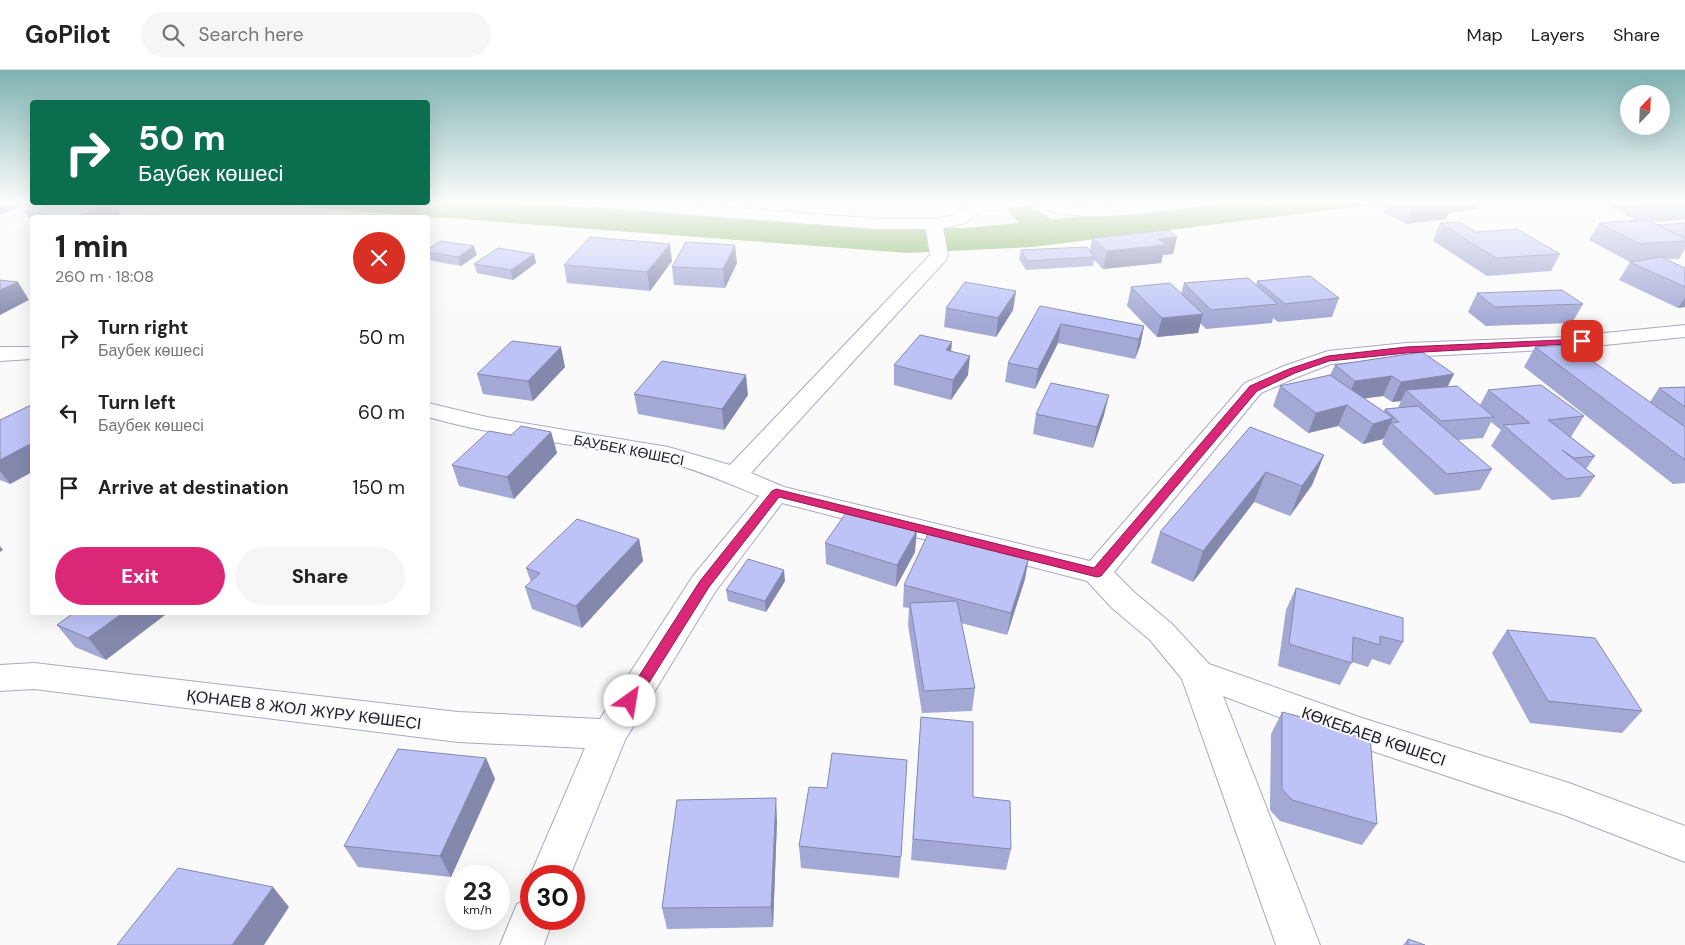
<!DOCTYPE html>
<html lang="en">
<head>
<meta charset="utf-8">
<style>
	:root { --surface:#fff; --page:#f6f6f6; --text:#222; --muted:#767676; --line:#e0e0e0; --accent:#db2777 }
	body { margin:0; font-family:"DM Sans",sans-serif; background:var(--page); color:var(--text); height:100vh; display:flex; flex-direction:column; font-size:19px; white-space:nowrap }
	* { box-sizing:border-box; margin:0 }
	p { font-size:16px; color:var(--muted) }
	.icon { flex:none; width:28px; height:28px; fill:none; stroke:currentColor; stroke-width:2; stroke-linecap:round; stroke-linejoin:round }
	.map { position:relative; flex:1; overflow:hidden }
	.drawer { position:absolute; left:30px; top:145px; width:400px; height:400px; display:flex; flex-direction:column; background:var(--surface); border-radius:5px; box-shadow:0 5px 20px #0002 }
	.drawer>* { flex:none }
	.hud { position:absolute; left:30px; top:30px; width:400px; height:105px; border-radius:5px; box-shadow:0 5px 20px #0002; background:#0b6e4f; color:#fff; overflow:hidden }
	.needle { width:32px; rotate:23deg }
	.buttons { position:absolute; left:1620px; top:15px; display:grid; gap:10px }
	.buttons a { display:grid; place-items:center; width:50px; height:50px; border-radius:50%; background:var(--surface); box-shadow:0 5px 20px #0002; font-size:25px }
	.speed { position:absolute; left:445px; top:795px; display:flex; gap:10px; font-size:25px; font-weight:700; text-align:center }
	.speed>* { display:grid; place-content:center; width:65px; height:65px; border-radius:50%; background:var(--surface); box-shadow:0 5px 20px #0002; line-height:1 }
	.speed small { font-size:12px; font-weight:400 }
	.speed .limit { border:8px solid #d22; background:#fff; color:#111 }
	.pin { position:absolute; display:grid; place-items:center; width:42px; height:42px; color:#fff; margin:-21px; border-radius:10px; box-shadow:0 2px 8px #0006 }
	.me { position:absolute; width:55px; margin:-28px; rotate:32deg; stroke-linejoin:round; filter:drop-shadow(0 0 4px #0008) }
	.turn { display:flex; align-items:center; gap:18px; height:105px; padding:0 25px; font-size:22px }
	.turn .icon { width:65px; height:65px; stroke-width:2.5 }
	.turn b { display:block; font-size:35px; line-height:42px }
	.round { display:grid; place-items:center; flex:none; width:52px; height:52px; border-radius:26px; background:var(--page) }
	.head { display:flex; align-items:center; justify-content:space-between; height:85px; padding:0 25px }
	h1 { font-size:30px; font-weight:800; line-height:38px }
	.cta { display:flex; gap:10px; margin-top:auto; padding:10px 25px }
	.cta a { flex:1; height:58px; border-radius:30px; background:var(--accent); color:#fff; font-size:20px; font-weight:800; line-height:58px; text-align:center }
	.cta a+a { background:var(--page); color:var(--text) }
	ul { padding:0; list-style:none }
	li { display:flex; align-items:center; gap:15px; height:75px; padding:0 25px }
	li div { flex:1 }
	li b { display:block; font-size:19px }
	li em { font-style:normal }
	header { display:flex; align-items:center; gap:30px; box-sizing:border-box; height:70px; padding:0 25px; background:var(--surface); border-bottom:1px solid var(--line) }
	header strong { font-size:24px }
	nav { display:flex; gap:28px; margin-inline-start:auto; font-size:18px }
	.search { width:350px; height:45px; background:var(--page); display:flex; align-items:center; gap:12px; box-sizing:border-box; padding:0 18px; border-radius:28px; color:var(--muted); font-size:19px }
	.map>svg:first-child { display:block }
	.water { fill:#7fb05e }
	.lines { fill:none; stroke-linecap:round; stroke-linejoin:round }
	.canal { fill:#7fb05e; fill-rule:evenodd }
	.street-casing { stroke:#a7aac5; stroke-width:2 }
	.street { fill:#fff; fill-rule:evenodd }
	.wall { fill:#a3a8d4; fill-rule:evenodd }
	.shaded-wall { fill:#8488ad }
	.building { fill:#bdc3f7; stroke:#8488ad }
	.route { fill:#db2777; stroke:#8e194d }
	.labels { text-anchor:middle; stroke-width:4; stroke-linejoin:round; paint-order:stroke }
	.street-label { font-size:14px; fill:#20212c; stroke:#fafafa }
	.near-street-label { font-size:16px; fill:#20212c; stroke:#fafafa }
</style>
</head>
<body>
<header>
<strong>GoPilot</strong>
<div class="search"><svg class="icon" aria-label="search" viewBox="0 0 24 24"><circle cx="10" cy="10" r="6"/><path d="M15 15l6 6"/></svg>Search here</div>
<nav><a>Map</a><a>Layers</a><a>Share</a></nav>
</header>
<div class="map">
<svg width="1685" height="875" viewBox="0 0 1685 875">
	<rect width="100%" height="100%" fill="#fafafa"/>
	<path class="water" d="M 428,131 L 496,131 L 847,156 L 966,158 L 1231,131 L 1404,131 L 1032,177 L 908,183 L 248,133 Z"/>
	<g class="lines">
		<path class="canal" d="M 1020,133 C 1034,136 1053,149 1062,161 L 1058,166 C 1040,171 1018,155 1008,140 L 1011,135 Z"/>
		<g class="street-casing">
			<path id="street" d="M 574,131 L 650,131 L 878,149 L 934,149 L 952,146 L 977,132 L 1032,131 L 1024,136 L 982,141 L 963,154 L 943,158 L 948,186 L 946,190 L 751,403 L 784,417 L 1090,491 L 1245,313 L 1284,296 L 1328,281 L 1406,273 L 1564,267 L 1685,255 L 1685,267 L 1564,279 L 1406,287 L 1331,294 L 1300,306 L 1261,323 L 1114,502 L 1134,522 L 1172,554 L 1209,594 L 1362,648 L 1569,713 L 1685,756 L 1685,792 L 1564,745 L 1345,672 L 1223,626 L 1320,875 L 1276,875 L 1182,609 L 1150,570 L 1112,538 L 1087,511 L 782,433 L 715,522 L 625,670 L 570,806 L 531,806 L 531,810 L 530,806 L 585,678 L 458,672 L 34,619 L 0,621 L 0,595 L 34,593 L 458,642 L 600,649 L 693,506 L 759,426 C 730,414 701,401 670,393 C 590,374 507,370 428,347 L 428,333 L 487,347 L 668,377 L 730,395 L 930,185 L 926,159 L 878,159 L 582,136 Z
				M 1035,131 L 1057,131 L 1074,135 L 1096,136 L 1160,131 L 1210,131 L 1202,136 C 1171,140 1054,159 1035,131 Z
				M 0,277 L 32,277 L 32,289 L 0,291 Z
				M 531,828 L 531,849 L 553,849 L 544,875 L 500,875 L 517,834 Z"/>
		</g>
		<use href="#street" class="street"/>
	</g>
	<path class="wall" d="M 1388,131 L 1478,131 L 1475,139 L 1449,143 L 1446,149 L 1406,154 L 1384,142 Z
		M 1600,131 L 1685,131 L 1685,150 L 1651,152 L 1658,155 L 1685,153 L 1685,179 L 1679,189 L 1666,189 L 1685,198 L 1685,237 L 1678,238 L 1619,210 L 1630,192 L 1589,170 L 1599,153 L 1635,150 Z
		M 115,132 L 123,148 L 32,148 L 32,153 L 25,141 L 30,139 L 27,135 Z
		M 1440,153 L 1476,162 L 1560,184 L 1551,201 L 1487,206 L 1433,171 Z
		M 1177,167 L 1173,184 L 1163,185 L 1161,193 L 1103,199 L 1094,190 L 1093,196 L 1026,200 L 1019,189 L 1021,180 L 1090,181 L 1092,168 Z
		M 428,179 L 477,185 L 461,196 L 428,190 Z
		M 534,184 L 536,193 L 513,210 L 477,203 L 474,194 Z
		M 672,191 L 650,221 L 567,213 L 564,195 Z
		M 737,193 L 725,218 L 674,215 L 672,197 Z
		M 1257,211 L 1339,228 L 1332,247 L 1278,252 L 1273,248 L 1272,253 L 1206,259 L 1200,253 L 1198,263 L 1157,267 L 1127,236 L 1131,217 L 1181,224 L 1184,213 L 1256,215 Z
		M 1016,221 L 1013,240 L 996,267 L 944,257 L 946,238 Z
		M 1477,223 L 1583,234 L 1572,253 L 1486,256 L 1468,242 Z
		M 1040,236 L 1144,256 L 1140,276 L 1135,289 L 1058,273 L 1035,319 L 1005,312 L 1008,293 Z
		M 1535,277 L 1650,332 L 1659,318 L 1685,317 L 1685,413 L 1673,414 L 1524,297 Z
		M 951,281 L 968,305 L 951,330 L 894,315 L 894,295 Z
		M 1422,282 L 1447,317 L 1480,335 L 1488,320 L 1584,346 L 1571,367 L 1595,386 L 1586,399 L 1595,406 L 1580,427 L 1552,430 L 1491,376 L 1501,360 L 1491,352 L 1483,368 L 1458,370 L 1492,399 L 1480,420 L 1435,425 L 1382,374 L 1384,368 L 1383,369 L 1363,374 L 1338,356 L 1308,363 L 1273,336 L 1280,316 L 1330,305 L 1335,295 ZM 1383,326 L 1392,332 L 1401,331 L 1398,338 L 1385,339 L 1383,342 L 1364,328 Z
		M 565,297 L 533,331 L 483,324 L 477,304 Z
		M 634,324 L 748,325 L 724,360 L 638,344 Z
		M 32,335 L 32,402 L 10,414 L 0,410 L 0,350 Z
		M 1036,344 L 1104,345 L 1093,378 L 1033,364 Z
		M 1250,357 L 1324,385 L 1312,415 L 1290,446 L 1254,432 L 1193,512 L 1151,493 L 1160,462 Z
		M 551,362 L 557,383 L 514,429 L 459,416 L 452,395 L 511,365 Z
		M 639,469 L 643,491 L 582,558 L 532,539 L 525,517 L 531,512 L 526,498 Z
		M 825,473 L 915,482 L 896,517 L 826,494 Z
		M 1025,509 L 1007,565 L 961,553 L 975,618 L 972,641 L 922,643 L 908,555 L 909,538 L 903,537 L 904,515 Z
		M 785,511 L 766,542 L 728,531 L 726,520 Z
		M 1296,518 L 1403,572 L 1390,595 L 1372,589 L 1368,597 L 1352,592 L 1340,615 L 1278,596 L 1286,540 Z
		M 75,542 L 106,590 L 75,577 L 57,555 Z
		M 1507,560 L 1642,641 L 1622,663 L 1530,653 L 1492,583 Z
		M 1282,642 L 1377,754 L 1362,775 L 1280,751 L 1270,740 L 1271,664 Z
		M 921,647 L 973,727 L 1011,779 L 1006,800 L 911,790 Z
		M 486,688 L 495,709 L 451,807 L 358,797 L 344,776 Z
		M 827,718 L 901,787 L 899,808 L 801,798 L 799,776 Z
		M 777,750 L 773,857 L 667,859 L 662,838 Z
		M 1408,869 L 1425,875 L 1403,875 Z"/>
	<path class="shaded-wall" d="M 0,131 L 15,131 L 19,138 L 0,145 Z
		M 1443,131 L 1478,131 L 1475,139 L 1449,143 L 1446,149 L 1406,154 L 1413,137 Z
		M 111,132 L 115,132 L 123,148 L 75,148 Z
		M 1177,167 L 1173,184 L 1163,185 L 1161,193 L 1103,199 L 1107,181 L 1158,169 Z
		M 670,174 L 672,191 L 650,221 L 647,202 Z
		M 735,175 L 737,193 L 725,218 L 723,199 Z
		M 474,176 L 477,185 L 461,196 L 458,187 Z
		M 534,184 L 536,193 L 513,210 L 511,200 Z
		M 18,212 L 29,230 L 0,245 L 0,220 Z
		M 1016,221 L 1013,240 L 996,267 L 998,248 Z
		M 1685,227 L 1685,237 L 1678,238 Z
		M 1203,244 L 1198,263 L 1157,267 L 1162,248 Z
		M 1061,254 L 1058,273 L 1035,319 L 1038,299 Z
		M 1144,256 L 1140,276 L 1135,289 L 1139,269 Z
		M 952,272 L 950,292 L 946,280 Z
		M 561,277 L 565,297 L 533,331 L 528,311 Z
		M 970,286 L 968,305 L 951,330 L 953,310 Z
		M 1454,304 L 1444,324 L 1406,320 L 1401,331 L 1392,332 L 1401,312 Z
		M 746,305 L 748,325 L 724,360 L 722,339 Z
		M 1392,306 L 1383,326 L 1346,331 L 1355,311 Z
		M 1109,325 L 1104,345 L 1093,378 L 1097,357 Z
		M 1347,335 L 1338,356 L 1308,363 L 1316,343 Z
		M 1393,348 L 1383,369 L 1363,374 L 1373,354 Z
		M 551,362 L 557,383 L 514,429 L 507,407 Z
		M 32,373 L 32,402 L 10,414 L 0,401 L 0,390 Z
		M 1324,385 L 1312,415 L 1290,446 L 1302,416 Z
		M 1266,402 L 1254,432 L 1193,512 L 1203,481 Z
		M 917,460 L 915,482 L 896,517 L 897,495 Z
		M 639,469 L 643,491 L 582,558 L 576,536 Z
		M 0,476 L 3,480 L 0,482 Z
		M 1029,487 L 1025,509 L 1007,565 L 1011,543 Z
		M 784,500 L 785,511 L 766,542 L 765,531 Z
		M 124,542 L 169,542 L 106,590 L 88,568 Z
		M 486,688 L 495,709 L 451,807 L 440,786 Z
		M 776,728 L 777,750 L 773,857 L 771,837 Z
		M 273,817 L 289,837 L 264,875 L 232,875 Z"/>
	<path class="building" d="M 1402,131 L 1452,131 L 1453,132 L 1413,137 Z
		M 1640,131 L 1685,131 L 1685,134 L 1648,135 Z
		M 33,132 L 111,132 L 75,148 L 64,148 L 25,141 L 38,136 L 27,135 Z
		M 150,144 L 175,148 L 142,148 Z
		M 1647,150 L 1685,168 L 1685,171 L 1640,174 L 1599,153 Z
		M 1460,152 L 1476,162 L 1517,159 L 1560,184 L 1496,188 L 1440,153 Z
		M 1685,153 L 1685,168 L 1658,155 Z
		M 1168,160 L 1177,167 L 1158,169 L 1166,175 L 1107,181 L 1092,168 Z
		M 590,167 L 670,174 L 647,202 L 564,195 Z
		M 441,171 L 474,176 L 458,187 L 428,182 L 428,179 Z
		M 686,172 L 735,175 L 723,199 L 672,197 Z
		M 1087,177 L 1094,187 L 1027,191 L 1021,180 Z
		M 498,178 L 534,184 L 511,200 L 474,194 Z
		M 1661,187 L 1685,198 L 1685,202 L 1684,202 L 1685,202 L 1685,217 L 1630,192 Z
		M 1310,206 L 1339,228 L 1285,234 L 1257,211 Z
		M 1248,208 L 1278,234 L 1211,240 L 1184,213 Z
		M 0,210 L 18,212 L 0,220 Z
		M 965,212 L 1016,221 L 998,248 L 946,238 Z
		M 1170,213 L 1203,244 L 1162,248 L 1131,217 Z
		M 1562,220 L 1583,234 L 1495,237 L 1477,223 Z
		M 1040,236 L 1144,256 L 1139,269 L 1061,254 L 1038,299 L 1008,293 Z
		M 920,265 L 952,272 L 946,280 L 970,286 L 953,310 L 894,295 Z
		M 512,271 L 561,277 L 528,311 L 477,304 Z
		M 1570,275 L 1685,357 L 1685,390 L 1535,277 Z
		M 1422,282 L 1454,304 L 1401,312 L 1392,306 L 1355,311 L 1335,295 Z
		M 662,291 L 746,305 L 722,339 L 634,324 Z
		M 1330,305 L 1393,348 L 1373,354 L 1347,335 L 1316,343 L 1280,316 Z
		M 1051,313 L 1109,325 L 1097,357 L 1036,344 Z
		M 1541,315 L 1584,346 L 1548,350 L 1595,386 L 1574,388 L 1562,380 L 1595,406 L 1566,409 L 1503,355 L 1530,353 L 1488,320 Z
		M 1457,316 L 1494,347 L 1441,351 L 1406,320 Z
		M 1685,317 L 1685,337 L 1659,318 Z
		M 31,335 L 32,335 L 32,373 L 0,390 L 0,350 Z
		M 1418,336 L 1492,399 L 1447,404 L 1391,353 L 1399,352 L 1385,339 Z
		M 521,356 L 551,362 L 507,407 L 452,395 L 489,361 L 511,365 Z
		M 1250,357 L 1324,385 L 1302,416 L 1266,402 L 1203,481 L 1160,462 Z
		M 848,440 L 917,460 L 897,495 L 825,473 Z
		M 577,449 L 639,469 L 576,536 L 525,517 L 540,503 L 526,498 Z
		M 929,462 L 1029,487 L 1011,543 L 904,515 Z
		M 748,489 L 784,500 L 765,531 L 726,520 Z
		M 1296,518 L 1403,548 L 1403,572 L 1380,566 L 1380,575 L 1353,567 L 1352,593 L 1289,574 Z
		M 957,531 L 975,618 L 924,621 L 910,533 Z
		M 75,542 L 124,542 L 88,568 L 57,555 Z
		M 1507,560 L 1595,568 L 1642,641 L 1548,631 Z
		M 1282,642 L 1370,665 L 1377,754 L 1292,730 L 1282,719 Z
		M 921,647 L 973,652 L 973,727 L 1010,731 L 1011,779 L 913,769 Z
		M 398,679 L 486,688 L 440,786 L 344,776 Z
		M 832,683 L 907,690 L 901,787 L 799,776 L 809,717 L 827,718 Z
		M 776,728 L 771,837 L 662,838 L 677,730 Z
		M 178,798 L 273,817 L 232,875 L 117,875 Z
		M 1408,869 L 1425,875 L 1408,875 Z"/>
	<linearGradient id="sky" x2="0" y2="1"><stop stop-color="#7eb2b1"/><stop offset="0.52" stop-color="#fdfdfd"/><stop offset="1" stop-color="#fdfdfd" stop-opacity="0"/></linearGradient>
	<rect width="1685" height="254" fill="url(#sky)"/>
	<path class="route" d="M 1582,269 L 1586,271 L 1585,273 L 1406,283 L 1329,291 L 1295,303 L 1257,321 L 1101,506 L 1097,507 L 779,427 L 709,517 L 635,635 L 625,635 L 623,631 L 700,511 L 772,421 L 776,419 L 1094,498 L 1250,316 L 1289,299 L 1328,286 L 1406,277 Z"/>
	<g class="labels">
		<g class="street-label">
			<text transform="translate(629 380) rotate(11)" y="5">БАУБЕК КӨШЕСІ</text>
		</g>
		<g class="near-street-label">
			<text transform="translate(304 639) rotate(7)" y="6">ҚОНАЕВ 8 ЖОЛ ЖҮРУ КӨШЕСІ</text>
			<text transform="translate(1374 666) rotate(19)" y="6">КӨКЕБАЕВ КӨШЕСІ</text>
		</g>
	</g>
</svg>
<div class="buttons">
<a><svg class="needle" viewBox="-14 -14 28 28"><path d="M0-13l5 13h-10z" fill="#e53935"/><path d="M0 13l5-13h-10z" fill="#767676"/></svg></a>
</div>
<div class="speed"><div>23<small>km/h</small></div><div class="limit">30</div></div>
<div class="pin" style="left:1582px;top:271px;background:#d93025"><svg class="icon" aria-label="arrive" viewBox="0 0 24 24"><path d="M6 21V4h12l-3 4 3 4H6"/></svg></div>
<svg class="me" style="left:630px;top:631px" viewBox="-20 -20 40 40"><circle r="19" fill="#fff"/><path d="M0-13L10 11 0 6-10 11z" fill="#db2777"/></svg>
<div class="hud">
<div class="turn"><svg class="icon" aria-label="right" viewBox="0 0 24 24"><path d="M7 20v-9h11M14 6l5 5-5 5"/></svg><div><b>50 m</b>Баубек көшесі</div></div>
</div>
<section class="drawer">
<div class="head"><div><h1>1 min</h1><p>260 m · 18:08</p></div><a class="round" style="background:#d93025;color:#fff"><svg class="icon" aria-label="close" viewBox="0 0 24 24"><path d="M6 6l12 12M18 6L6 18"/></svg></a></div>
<ul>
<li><svg class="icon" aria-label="right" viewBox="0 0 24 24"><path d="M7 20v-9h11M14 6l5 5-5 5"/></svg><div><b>Turn right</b><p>Баубек көшесі</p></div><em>50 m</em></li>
<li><svg class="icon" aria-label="left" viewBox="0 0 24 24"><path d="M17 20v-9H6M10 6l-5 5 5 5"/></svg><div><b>Turn left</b><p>Баубек көшесі</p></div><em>60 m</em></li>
<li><svg class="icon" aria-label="arrive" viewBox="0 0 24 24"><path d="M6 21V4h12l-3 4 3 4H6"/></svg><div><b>Arrive at destination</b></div><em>150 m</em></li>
</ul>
<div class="cta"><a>Exit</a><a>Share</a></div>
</section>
</div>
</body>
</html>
